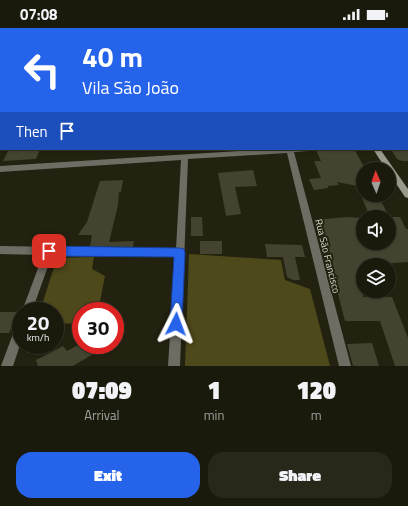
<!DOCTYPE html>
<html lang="en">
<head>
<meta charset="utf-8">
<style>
	:root { --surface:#1a1a0c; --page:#27271a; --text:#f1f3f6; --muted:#9fa19d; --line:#38382d; --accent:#2563eb }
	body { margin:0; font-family:"Titillium Web",sans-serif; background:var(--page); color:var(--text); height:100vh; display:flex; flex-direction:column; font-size:15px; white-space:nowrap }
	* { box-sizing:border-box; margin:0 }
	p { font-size:13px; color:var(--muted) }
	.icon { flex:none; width:22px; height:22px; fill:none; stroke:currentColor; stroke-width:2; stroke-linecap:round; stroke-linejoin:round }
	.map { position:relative; height:338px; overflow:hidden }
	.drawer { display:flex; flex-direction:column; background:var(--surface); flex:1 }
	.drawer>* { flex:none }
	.hud { position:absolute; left:0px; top:0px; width:408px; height:122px; box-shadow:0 1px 3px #0004,0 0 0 1px var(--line); background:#2563eb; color:#fff; overflow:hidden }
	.needle { width:26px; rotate:358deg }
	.fabs { position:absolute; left:356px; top:134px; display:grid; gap:8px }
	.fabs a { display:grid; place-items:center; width:40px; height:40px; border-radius:50%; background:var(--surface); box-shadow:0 1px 3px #0004,0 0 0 1px var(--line); font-size:20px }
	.speed { position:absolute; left:12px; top:274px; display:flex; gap:8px; font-size:20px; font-weight:700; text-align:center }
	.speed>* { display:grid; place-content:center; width:52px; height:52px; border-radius:50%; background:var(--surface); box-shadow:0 1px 3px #0004,0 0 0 1px var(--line); line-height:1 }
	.speed small { font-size:10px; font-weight:400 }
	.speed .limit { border:6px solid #d22; background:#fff; color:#111 }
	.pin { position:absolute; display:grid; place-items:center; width:34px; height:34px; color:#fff; margin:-17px; border-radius:8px; box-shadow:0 2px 6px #0006 }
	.me { position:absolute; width:44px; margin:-22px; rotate:3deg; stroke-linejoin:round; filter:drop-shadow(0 0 3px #0008) }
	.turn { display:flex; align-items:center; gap:14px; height:84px; padding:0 16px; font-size:18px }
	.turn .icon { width:52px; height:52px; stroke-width:2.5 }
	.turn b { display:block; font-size:28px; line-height:34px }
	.then { display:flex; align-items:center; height:38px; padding:0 16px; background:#0003; gap:8px; font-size:15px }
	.eta { display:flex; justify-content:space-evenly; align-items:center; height:68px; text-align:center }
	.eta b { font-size:24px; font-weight:800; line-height:28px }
	.primary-button { display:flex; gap:8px; margin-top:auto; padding:8px 16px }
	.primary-button a { flex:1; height:46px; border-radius:16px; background:var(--accent); color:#fff; font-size:16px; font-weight:800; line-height:46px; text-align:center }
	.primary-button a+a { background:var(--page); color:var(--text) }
	.status { display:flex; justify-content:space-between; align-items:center; height:28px; padding:0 20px; background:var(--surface); direction:ltr }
	.status svg { height:11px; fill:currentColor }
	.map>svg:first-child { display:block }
	.green { fill:#4e491a }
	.building { fill:#444330 }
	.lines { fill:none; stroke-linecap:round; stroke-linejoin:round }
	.street { fill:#6d6d64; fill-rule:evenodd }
	.secondary { fill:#99988a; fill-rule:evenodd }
	.route { fill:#2563eb; stroke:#184099 }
	.labels { text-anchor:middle; stroke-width:4; stroke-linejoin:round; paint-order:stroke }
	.street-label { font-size:10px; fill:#dbdbd0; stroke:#232210 }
</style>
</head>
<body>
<div class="status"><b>07:08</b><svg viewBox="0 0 49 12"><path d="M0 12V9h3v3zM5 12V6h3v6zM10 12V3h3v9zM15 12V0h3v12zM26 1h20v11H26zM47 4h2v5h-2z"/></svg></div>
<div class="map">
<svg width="408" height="338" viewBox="0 0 408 338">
	<rect width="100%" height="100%" fill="#232210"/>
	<path class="green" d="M 0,0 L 320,0 L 321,1 L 1,1 L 1,45 Z
		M 189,226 L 281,232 L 285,252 L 310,261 L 330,338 L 185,338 Z
		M 94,229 L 92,241 L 105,248 L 98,283 L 81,283 L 81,296 L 55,295 L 55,283 L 40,283 L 57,230 Z"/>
	<path class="building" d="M 9,121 L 40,121 L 36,131 L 3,133 Z
		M 354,121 L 363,137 L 363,167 L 378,167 L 389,189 L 370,189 L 357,158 L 337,154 L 339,157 L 328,158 L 328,160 L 314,162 L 309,151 L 321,150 L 314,133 L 321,133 L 316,122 Z
		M 391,121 L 408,121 L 408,133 L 402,133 L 397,131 Z
		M 253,142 L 257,158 L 235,159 L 241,186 L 226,188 L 218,145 Z
		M 123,152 L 121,164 L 119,164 L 118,177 L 109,214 L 134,213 L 133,219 L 90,218 L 92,207 L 78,207 L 87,194 L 100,153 Z
		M 191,189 L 202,189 L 203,208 L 191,208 Z
		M 348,189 L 363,190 L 363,215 L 389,215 L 389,189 L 400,189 L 406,201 L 408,201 L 408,234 L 363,237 L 363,269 L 392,269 L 408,310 L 408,338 L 395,338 L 380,293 L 345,293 L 338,266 L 314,192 Z
		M 34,210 L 45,210 L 42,217 L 31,217 Z
		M 200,213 L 222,213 L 222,226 L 200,226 Z
		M 265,216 L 302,217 L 305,229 L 295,229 L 300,252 L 293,252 L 287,249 L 283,229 L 267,229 Z
		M 0,284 L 17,284 L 9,305 L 0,305 Z
		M 372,315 L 379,338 L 353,338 L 347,316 Z
		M 78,317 L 90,317 L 93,326 L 73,338 L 38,338 L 36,332 L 63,318 L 67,323 Z"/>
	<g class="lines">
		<path class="street" d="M 407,19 L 408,19 L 408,21 L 407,21 Z
			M 407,81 L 408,81 L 408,85 L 407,85 Z
			M 271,121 L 311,121 L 308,123 L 294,124 L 351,338 L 339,338 L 287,125 L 188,131 L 180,338 L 168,338 L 175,229 L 52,227 L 32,283 L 22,283 L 43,227 L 0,226 L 0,218 L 176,221 L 181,132 L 0,144 L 0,138 Z
			M 21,294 L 21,314 L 13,338 L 1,338 L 17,295 Z"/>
		<path class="secondary" d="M 324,0 L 329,0 L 329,1 L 324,1 Z
			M 373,121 L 380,121 L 408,161 L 408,170 L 405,169 L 389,145 L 389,141 L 386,141 Z"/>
	</g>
	<path class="route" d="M 49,218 L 180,220 L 184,221 L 185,225 L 182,296 L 180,300 L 176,302 L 172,300 L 170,296 L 174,229 L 49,228 L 45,226 L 44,223 L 45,220 Z"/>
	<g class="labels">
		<g class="street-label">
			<text transform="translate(328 228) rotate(76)" y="4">Rua São Francisco</text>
		</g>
	</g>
</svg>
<div class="fabs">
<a><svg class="needle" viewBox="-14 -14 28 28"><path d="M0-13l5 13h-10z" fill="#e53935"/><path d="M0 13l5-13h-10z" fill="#9fa19d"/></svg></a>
<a><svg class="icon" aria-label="sound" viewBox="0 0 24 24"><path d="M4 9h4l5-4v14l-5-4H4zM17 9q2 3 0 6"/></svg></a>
<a><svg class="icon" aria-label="layers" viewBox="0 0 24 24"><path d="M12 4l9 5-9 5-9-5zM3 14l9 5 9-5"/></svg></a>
</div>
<div class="speed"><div>20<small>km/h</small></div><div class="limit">30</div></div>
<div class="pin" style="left:49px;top:223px;background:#d93025"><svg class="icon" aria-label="arrive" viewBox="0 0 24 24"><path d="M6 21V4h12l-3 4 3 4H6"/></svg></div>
<svg class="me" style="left:176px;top:296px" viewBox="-20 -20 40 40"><path d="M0-17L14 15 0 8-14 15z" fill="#2563eb" stroke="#fff" stroke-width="4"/></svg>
<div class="hud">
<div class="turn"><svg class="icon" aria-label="left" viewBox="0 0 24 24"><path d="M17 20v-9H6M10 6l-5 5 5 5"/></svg><div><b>40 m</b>Vila São João</div></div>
<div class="then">Then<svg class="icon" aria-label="arrive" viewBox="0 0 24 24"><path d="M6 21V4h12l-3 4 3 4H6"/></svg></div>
</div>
</div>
<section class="drawer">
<div class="eta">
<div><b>07:09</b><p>Arrival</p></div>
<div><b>1</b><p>min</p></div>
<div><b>120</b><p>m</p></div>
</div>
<div class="primary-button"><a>Exit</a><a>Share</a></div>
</section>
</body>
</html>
